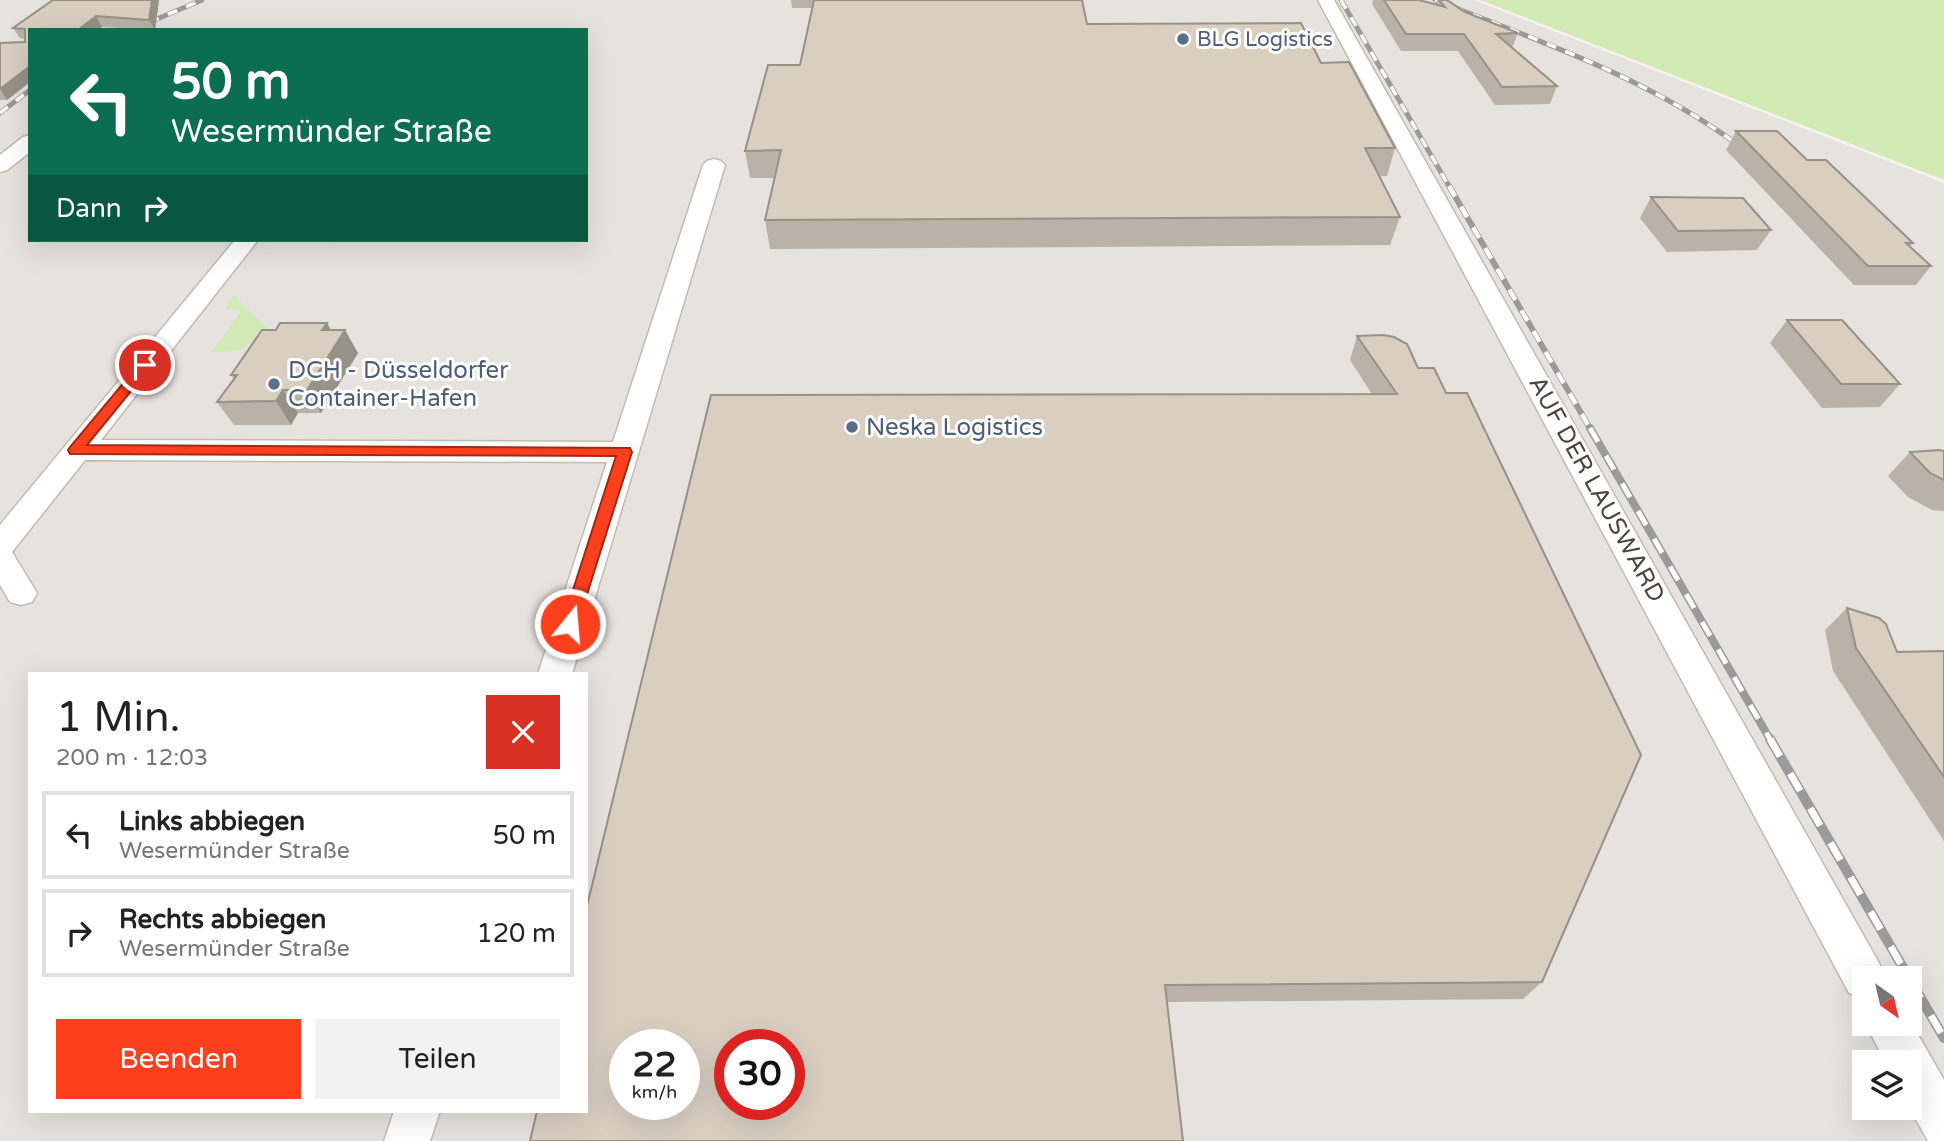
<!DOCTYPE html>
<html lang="de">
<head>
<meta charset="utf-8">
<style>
	:root { --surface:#fff; --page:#f2f2f2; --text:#222; --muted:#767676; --line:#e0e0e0; --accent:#fc3f1d }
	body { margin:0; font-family:"Varela Round",sans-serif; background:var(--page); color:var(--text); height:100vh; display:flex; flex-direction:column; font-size:26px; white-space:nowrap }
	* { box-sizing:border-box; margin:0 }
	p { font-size:23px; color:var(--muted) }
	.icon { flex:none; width:38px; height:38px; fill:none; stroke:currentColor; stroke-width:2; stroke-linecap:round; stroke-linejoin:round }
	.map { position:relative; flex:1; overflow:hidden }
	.details { position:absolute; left:28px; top:672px; width:560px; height:441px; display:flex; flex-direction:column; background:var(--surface); border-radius:0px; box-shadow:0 7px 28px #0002 }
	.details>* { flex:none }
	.top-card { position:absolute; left:28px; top:28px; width:560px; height:214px; border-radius:0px; box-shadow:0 7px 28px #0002; background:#0b6e4f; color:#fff; overflow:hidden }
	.needle { width:46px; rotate:146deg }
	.tools { position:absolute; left:1852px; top:966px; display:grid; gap:14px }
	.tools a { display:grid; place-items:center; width:70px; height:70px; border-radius:0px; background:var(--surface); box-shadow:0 7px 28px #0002; font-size:35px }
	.speed { position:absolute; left:609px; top:1029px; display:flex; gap:14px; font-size:35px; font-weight:700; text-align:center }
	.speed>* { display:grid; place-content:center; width:91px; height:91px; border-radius:50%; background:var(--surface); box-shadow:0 7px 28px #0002; line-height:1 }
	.speed small { font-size:18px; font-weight:400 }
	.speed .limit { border:10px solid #d22; background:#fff; color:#111 }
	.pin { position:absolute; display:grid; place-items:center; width:60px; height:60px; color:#fff; margin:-30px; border:4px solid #fff; border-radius:50%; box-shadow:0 2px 7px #0007 }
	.me { position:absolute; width:77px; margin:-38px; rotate:17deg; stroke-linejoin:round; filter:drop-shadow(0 0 5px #0008) }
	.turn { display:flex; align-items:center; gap:24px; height:147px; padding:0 28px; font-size:32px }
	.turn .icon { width:91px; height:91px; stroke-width:2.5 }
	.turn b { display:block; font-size:49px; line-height:60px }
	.then { display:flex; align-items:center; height:66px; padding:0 28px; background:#0003; gap:14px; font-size:26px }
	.round { display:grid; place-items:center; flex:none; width:74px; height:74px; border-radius:0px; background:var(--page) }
	.head { display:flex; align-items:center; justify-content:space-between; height:119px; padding:0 28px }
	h1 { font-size:42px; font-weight:600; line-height:52px }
	.primary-button { display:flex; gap:14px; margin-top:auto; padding:14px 28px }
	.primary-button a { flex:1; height:80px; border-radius:0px; background:var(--accent); color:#fff; font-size:28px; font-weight:600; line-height:80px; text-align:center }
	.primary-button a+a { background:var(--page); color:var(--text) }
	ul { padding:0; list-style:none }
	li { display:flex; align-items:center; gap:21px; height:88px; margin:0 14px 10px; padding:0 14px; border:4px solid var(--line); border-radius:0px }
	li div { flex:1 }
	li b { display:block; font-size:26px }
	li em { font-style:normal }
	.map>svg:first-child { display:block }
	.industrial { fill:#e6e2dd; fill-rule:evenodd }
	.green { fill:#d2eab5 }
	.parking { fill:#e5e3e0 }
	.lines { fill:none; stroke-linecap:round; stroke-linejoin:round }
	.street-casing { stroke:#c2bbae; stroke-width:3 }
	.street { fill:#fff; fill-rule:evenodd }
	.rail-far3-casing { stroke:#9a9a9a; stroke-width:5 }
	.rail-far2-casing { stroke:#9a9a9a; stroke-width:6 }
	.rail-far1-casing { stroke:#9a9a9a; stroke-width:8 }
	.rail-casing { stroke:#9a9a9a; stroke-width:10 }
	.rail-far3 { stroke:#fff; stroke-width:3.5; stroke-dasharray:10; stroke-linecap:butt }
	.rail-far2 { stroke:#fff; stroke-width:4.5; stroke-dasharray:12; stroke-linecap:butt }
	.rail-far1 { stroke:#fff; stroke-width:5; stroke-dasharray:16; stroke-linecap:butt }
	.rail { stroke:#fff; stroke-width:7; stroke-dasharray:20; stroke-linecap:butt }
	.wall { fill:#bab2a6 }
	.shaded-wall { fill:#979187 }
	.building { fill:#d8cfc1; stroke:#979187; stroke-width:2; fill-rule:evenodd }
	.route { fill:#fc3f1d; stroke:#a42913; stroke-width:2 }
	.service-dot { fill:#5c6f8a; stroke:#fff; stroke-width:2.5 }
	.labels { text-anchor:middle; stroke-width:6; stroke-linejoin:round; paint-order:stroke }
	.far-service-label { font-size:21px; fill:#4e5e75; stroke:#fff; text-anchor:start }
	.service-label { font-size:24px; fill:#4e5e75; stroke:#fff; text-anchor:start }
	.street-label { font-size:24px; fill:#4b4439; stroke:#fff }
</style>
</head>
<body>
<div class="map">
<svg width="1944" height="1141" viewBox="0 0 1944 1141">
	<rect width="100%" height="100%" fill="#f6f3ec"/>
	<path class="industrial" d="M 0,0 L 1474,0 L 1944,183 L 1944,1141 L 0,1141 ZM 30,30 L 586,30 L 586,240 L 30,240 ZM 30,674 L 586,674 L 586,1111 L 30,1111 ZM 1864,978 L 1909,978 L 1909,1024 L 1864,1024 ZM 625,1045 L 684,1045 L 684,1104 L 625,1104 ZM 730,1045 L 789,1045 L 789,1104 L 730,1104 ZM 1864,1062 L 1909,1062 L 1909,1108 L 1864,1108 Z"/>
	<path class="green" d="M 1480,0 L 1944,0 L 1944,180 Z
		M 234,295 L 272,332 L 240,350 L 211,353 L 242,310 L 225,309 Z"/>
	<path class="parking" d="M 276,240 L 339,240 L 272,332 L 234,295 Z
		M 1883,1109 L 1900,1141 L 1272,1141 L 1313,1121 Z"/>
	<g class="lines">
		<g class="street-casing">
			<path id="street" d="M 1318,0 L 1334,0 L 1879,963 L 1885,978 L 1864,978 L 1864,999 L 1849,993 Z
				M 30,135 L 30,152 L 7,170 L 0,172 L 0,155 L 23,137 Z
				M 714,159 L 721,161 L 725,165 L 572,674 L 538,674 L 607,462 L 85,460 L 12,552 L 37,593 L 32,602 L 21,605 L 10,602 L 0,585 L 0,525 L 235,240 L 258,240 L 101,440 L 613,442 L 703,165 L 707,161 Z
				M 1909,1019 L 1944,1080 L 1944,1141 L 1928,1141 L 1909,1107 L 1909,1062 L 1885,1062 L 1866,1024 L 1909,1024 Z
				M 394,1111 L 440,1111 L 430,1141 L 384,1141 Z"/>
		</g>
		<use href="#street" class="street"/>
		<g class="rail-far3-casing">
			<path id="rail-far3" d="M 1341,0 L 1450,188
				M 1435,0 C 1542,42 1648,78 1741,147
				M 131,30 L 202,0
				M 0,113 L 30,90"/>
		</g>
		<g class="rail-far2-casing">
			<path id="rail-far2" d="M 1449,186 L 1591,430"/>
		</g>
		<g class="rail-far1-casing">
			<path id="rail-far1" d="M 1590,428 L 1771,741"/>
		</g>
		<g class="rail-casing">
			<path id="rail" d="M 1770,739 L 1944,1038"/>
		</g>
		<use href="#rail-far3" class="rail-far3"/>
		<use href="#rail-far2" class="rail-far2"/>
		<use href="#rail-far1" class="rail-far1"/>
		<use href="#rail" class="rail"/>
	</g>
	<path class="wall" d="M 53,0 L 159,0 L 155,30 L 102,27 L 7,100 L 0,100 L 0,43 L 25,42 L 25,39 L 20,38 L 13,28 Z
		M 791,0 L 1082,0 L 1087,24 L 1321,63 L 1395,148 L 1387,176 L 1379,176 L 1400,217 L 1390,245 L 770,249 L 765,220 L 774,178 L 750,178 L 745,151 L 800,65 L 813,8 L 792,8 Z
		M 1373,0 L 1419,0 L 1435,5 L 1437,0 L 1447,0 L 1465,12 L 1518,33 L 1512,48 L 1557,86 L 1550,104 L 1495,105 L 1458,51 L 1401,51 L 1372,4 Z
		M 1736,131 L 1807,160 L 1913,243 L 1910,246 L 1931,266 L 1916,285 L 1854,285 L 1726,150 Z
		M 1651,197 L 1771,230 L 1757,250 L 1667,252 L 1640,218 Z
		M 1787,320 L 1900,384 L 1880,407 L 1822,408 L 1770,343 Z
		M 327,323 L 331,330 L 358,353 L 321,413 L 298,413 L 291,425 L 234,425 L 217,402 L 234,379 L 231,375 L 276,330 Z
		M 1357,336 L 1418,368 L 1542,982 L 1523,999 L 1167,1002 L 530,1141 L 1372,394 L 1350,360 Z
		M 1944,451 L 1944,511 L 1932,510 L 1908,497 L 1888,476 L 1910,452 Z
		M 1847,608 L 1897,652 L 1944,651 L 1944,841 L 1833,671 L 1825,630 Z"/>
	<path class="shaded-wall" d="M 152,0 L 159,0 L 155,30 L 149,20 Z
		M 96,16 L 102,27 L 98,30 L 78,30 Z
		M 30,66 L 30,82 L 7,100 L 0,89 Z
		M 327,323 L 337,342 L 345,330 L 358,353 L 321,413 L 307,390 L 322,330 Z
		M 283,390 L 298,413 L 291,425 L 276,401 Z"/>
	<path class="building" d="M 53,0 L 152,0 L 149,20 L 96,16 L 78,30 L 30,30 L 30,66 L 0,89 L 0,43 L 25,42 L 25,29 L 13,28 Z
		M 814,0 L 1082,0 L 1087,24 L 1301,23 L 1321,63 L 1349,62 L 1395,148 L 1365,148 L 1400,217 L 765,220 L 781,150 L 745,151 L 768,65 L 800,65 Z
		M 1384,0 L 1419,0 L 1445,7 L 1439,0 L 1447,0 L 1465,12 L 1518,33 L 1496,34 L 1557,86 L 1502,87 L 1464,34 L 1406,34 Z
		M 1736,131 L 1777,131 L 1807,160 L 1826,160 L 1913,243 L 1906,243 L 1931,266 L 1868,266 Z
		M 1651,197 L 1743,198 L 1771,230 L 1678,231 Z
		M 1787,320 L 1842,320 L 1900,384 L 1841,384 Z
		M 280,323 L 327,323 L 322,330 L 345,330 L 307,390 L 283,390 L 276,401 L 217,402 L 237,375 L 231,375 L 262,330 L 276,330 Z
		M 1383,335 L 1394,337 L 1407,344 L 1418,368 L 1434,368 L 1446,393 L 1467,393 L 1641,755 L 1542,982 L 1165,985 L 1183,1141 L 530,1141 L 537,1111 L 586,1111 L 586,910 L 711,395 L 1397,394 L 1357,336 ZM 625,1045 L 684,1045 L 684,1104 L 625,1104 ZM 730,1045 L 789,1045 L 789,1104 L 730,1104 Z
		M 1939,450 L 1944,451 L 1944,480 L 1930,473 L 1910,452 Z
		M 1847,608 L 1879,618 L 1886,624 L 1897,652 L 1944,651 L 1944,777 L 1856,648 Z"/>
	<path class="route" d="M 145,361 L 152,365 L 150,368 L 87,445 L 630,448 L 632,452 L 576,629 L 565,629 L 562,624 L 616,456 L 70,454 L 68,450 L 70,447 L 141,362 Z"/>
	<g class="service-dot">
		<circle cx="1183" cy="39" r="7"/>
		<circle cx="274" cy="384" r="7"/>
		<circle cx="852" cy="427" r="7"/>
	</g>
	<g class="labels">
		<g class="far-service-label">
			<text x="1197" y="46">BLG Logistics</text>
		</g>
		<g class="service-label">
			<text x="288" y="378">DCH - Düsseldorfer<tspan x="288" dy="28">Container-Hafen</tspan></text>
			<text x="866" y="435">Neska Logistics</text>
		</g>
		<g class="street-label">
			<text transform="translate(1597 489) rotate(61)" y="8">AUF DER LAUSWARD</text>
		</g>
	</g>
</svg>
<div class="tools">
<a><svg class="needle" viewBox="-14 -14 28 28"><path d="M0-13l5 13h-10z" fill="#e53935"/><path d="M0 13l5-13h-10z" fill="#767676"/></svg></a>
<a><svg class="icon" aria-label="layers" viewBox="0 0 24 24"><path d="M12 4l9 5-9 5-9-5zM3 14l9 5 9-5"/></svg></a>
</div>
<div class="speed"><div>22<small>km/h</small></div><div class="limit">30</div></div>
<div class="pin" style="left:145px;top:365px;background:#d93025"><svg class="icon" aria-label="arrive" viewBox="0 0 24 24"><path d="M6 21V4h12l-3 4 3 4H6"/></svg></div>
<svg class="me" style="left:570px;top:624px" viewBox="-20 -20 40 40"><circle r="17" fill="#fc3f1d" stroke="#fff" stroke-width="3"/><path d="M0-11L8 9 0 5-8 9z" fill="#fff"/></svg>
<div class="top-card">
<div class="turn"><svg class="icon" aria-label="left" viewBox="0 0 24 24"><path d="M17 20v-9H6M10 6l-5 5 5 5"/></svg><div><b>50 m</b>Wesermünder Straße</div></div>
<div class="then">Dann<svg class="icon" aria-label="right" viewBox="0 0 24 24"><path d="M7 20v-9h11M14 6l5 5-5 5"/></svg></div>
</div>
<section class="details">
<div class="head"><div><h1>1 Min.</h1><p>200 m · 12:03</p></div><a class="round" style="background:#d93025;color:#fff"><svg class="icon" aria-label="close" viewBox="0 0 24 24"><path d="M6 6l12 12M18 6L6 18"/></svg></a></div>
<ul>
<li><svg class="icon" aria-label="left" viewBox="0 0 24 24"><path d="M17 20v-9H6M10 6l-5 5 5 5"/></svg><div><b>Links abbiegen</b><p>Wesermünder Straße</p></div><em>50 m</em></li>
<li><svg class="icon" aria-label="right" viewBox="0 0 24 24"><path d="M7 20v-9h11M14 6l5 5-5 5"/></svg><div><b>Rechts abbiegen</b><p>Wesermünder Straße</p></div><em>120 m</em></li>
</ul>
<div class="primary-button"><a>Beenden</a><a>Teilen</a></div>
</section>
</div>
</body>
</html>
